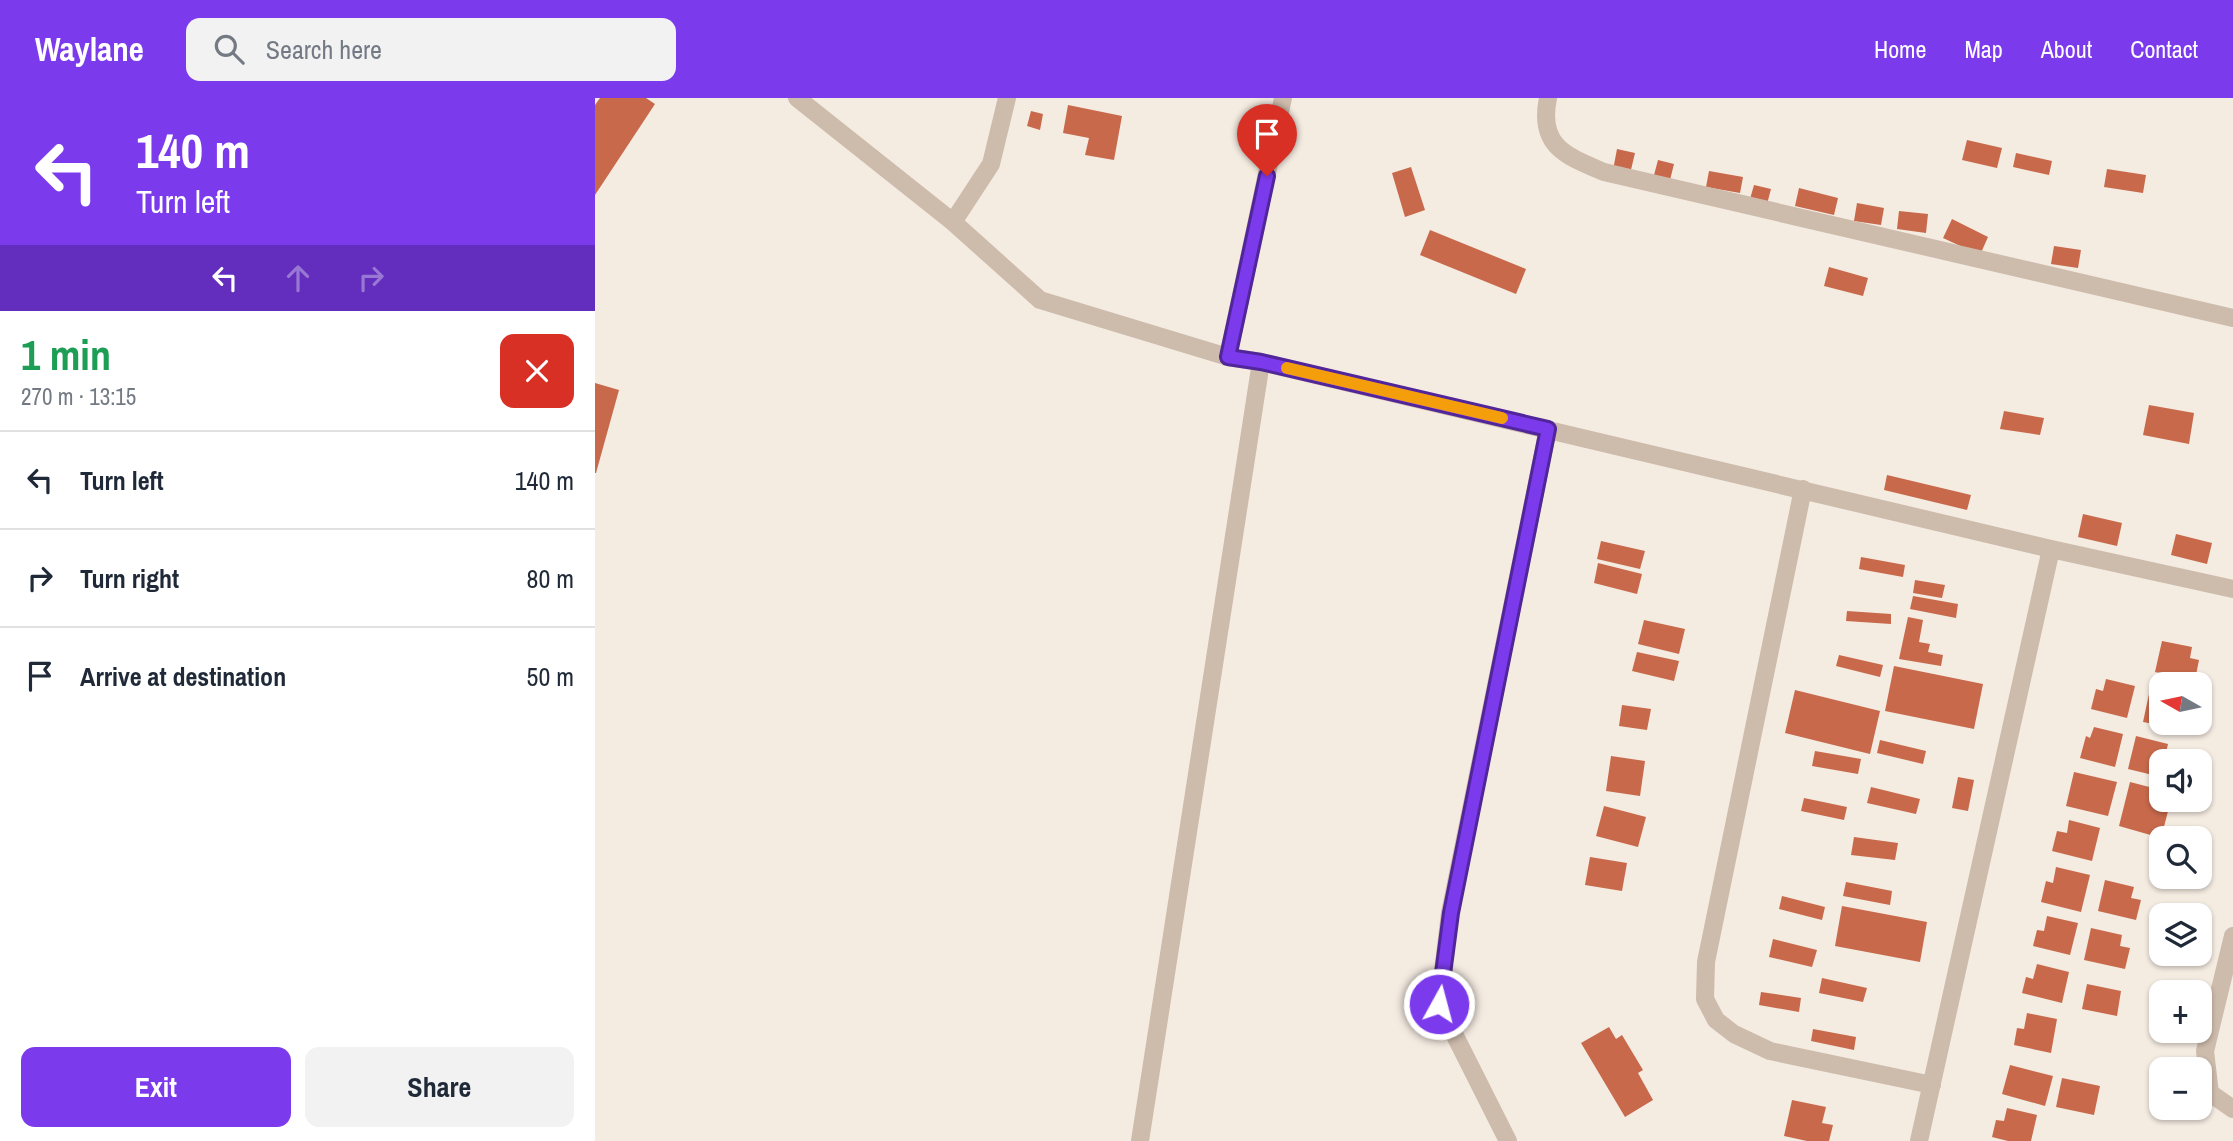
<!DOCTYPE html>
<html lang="en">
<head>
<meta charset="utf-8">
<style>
	:root { --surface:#fff; --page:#f2f2f3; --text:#1f2937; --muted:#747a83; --line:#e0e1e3; --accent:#7c3aed }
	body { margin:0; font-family:"Archivo Narrow",sans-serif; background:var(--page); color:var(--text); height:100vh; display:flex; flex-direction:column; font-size:26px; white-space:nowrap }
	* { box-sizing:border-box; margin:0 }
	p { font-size:23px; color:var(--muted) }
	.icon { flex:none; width:38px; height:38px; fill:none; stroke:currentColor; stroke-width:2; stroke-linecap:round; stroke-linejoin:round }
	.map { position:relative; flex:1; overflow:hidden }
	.side { display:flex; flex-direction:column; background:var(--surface); width:595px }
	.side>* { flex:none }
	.hud { background:#7c3aed; color:#fff; overflow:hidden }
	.needle { width:46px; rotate:279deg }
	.buttons { position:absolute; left:1554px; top:574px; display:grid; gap:14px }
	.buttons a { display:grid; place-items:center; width:63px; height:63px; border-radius:14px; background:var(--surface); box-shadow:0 2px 5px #0004; font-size:35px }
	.pin { position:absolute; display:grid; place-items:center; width:60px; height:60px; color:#fff; margin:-72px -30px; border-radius:50% 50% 50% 0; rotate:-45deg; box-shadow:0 0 7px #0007 }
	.pin .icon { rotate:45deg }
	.me { position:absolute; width:77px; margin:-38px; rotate:7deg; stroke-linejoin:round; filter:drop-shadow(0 0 5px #0008) }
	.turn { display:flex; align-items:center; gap:24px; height:147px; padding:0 21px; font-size:32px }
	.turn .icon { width:91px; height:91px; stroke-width:2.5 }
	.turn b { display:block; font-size:49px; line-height:60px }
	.lanes { display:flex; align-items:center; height:66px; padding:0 21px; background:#0003; justify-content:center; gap:35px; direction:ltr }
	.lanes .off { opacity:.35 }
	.round { display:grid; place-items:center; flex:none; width:74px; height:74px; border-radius:14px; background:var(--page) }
	.summary { display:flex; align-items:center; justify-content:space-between; height:119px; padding:0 21px }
	h1 { font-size:42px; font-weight:700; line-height:52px; color:#1e9e55 }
	.primary-button { display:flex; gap:14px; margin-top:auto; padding:14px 21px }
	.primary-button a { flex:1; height:80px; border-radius:14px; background:var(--accent); color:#fff; font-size:28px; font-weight:700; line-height:80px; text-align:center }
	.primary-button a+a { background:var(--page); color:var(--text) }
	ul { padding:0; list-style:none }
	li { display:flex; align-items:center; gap:21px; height:98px; padding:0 21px; border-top:2px solid var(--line) }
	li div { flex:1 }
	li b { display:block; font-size:26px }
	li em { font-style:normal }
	header { display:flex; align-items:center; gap:42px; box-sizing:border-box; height:98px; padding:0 35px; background:var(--accent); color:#fff }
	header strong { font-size:33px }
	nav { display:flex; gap:38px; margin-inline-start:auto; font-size:24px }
	.search { width:490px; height:63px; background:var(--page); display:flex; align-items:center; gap:18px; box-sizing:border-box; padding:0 24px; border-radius:14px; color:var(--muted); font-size:26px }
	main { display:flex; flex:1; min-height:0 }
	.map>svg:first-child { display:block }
	.building { fill:#c8694b }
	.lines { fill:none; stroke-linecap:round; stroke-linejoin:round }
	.minor { stroke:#cdbbac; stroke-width:18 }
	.route-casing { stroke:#51269a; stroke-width:18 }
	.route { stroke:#7c3aed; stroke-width:12 }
	.slow { stroke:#f59e0b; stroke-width:12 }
</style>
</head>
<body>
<header>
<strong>Waylane</strong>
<div class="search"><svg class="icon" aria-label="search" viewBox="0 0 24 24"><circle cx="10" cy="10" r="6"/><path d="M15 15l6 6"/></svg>Search here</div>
<nav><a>Home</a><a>Map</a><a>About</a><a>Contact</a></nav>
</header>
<main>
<section class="side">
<div class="hud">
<div class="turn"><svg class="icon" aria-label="left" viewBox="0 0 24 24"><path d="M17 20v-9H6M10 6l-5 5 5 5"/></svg><div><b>140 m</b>Turn left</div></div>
<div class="lanes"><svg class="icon" aria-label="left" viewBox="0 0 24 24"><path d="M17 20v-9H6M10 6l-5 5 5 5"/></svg><svg class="icon off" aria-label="ahead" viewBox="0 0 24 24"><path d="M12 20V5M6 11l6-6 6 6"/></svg><svg class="icon off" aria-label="right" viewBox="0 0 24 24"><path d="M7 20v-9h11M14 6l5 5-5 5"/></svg></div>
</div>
<div class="summary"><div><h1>1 min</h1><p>270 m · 13:15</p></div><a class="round" style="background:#d93025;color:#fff"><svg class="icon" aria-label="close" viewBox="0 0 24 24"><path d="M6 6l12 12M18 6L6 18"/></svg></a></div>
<ul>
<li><svg class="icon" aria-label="left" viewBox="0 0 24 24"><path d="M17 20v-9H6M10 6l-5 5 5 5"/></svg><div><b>Turn left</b></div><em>140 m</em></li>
<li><svg class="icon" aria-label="right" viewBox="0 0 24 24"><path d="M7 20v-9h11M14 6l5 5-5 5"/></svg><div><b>Turn right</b></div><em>80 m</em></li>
<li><svg class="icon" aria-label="arrive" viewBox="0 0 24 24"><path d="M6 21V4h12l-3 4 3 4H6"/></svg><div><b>Arrive at destination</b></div><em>50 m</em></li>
</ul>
<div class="primary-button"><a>Exit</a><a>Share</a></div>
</section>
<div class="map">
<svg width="1638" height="1043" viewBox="0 0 1638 1043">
	<rect width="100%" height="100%" fill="#f4ebe1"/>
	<path class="building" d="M 5,0 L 51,0 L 60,6 L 0,97 L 0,7 Z
		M 473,7 L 527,18 L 519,62 L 490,57 L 494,40 L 468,35 Z
		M 436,13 L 448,16 L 445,32 L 432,28 Z
		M 1372,42 L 1407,50 L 1402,70 L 1367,62 Z
		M 1022,51 L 1040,55 L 1035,76 L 1018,72 Z
		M 1421,55 L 1457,63 L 1454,77 L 1418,69 Z
		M 1063,62 L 1079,66 L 1075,82 L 1059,77 Z
		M 816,69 L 830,112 L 810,119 L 797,75 Z
		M 1512,71 L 1551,77 L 1548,95 L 1509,89 Z
		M 1114,73 L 1148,79 L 1145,95 L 1111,89 Z
		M 1159,87 L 1176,91 L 1172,106 L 1155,101 Z
		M 1204,90 L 1243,100 L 1239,117 L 1200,108 Z
		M 1262,105 L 1289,110 L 1286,127 L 1259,123 Z
		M 1304,113 L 1333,116 L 1331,135 L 1302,131 Z
		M 1357,121 L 1393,139 L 1385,157 L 1348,140 Z
		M 835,132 L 931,171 L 921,196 L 825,157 Z
		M 1459,148 L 1486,152 L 1483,170 L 1456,166 Z
		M 1234,169 L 1273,180 L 1268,198 L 1229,188 Z
		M 0,285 L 24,292 L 1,375 L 0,375 Z
		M 1554,307 L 1599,315 L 1594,346 L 1548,337 Z
		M 1409,313 L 1449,320 L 1445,337 L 1405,331 Z
		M 1292,377 L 1376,397 L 1372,412 L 1289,392 Z
		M 1488,416 L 1527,425 L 1522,448 L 1483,439 Z
		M 1581,436 L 1617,445 L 1612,466 L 1576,457 Z
		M 1006,443 L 1050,453 L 1045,471 L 1002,461 Z
		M 1266,459 L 1310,467 L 1308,479 L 1264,471 Z
		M 1003,465 L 1047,476 L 1042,496 L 999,485 Z
		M 1320,482 L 1350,487 L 1347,500 L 1318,495 Z
		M 1318,498 L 1363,506 L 1361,520 L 1315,511 Z
		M 1252,513 L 1296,516 L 1296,526 L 1251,523 Z
		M 1313,519 L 1328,522 L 1324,544 L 1335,546 L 1333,554 L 1348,557 L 1346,568 L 1304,561 Z
		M 1049,522 L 1090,531 L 1084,556 L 1043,546 Z
		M 1567,543 L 1597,549 L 1595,560 L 1604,562 L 1600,582 L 1560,574 Z
		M 1042,554 L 1084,563 L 1079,583 L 1037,573 Z
		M 1244,557 L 1288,567 L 1285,579 L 1241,568 Z
		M 1299,568 L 1388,586 L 1379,631 L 1290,613 Z
		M 1511,581 L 1540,588 L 1532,620 L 1496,611 L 1501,591 L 1508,593 Z
		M 1200,592 L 1285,613 L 1275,656 L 1190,635 Z
		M 1554,596 L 1566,598 L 1566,625 L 1592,625 L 1591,632 L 1548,624 Z
		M 1027,607 L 1056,611 L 1052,632 L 1024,628 Z
		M 1499,629 L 1528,636 L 1520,669 L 1485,660 L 1491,638 L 1495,640 Z
		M 1541,638 L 1573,646 L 1570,659 L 1581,663 L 1566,663 L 1566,679 L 1533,671 Z
		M 1285,642 L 1331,653 L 1328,666 L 1282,655 Z
		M 1220,653 L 1266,661 L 1263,676 L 1217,668 Z
		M 1016,658 L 1050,663 L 1045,698 L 1011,693 Z
		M 1479,674 L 1522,684 L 1513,718 L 1471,708 Z
		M 1363,679 L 1379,682 L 1373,713 L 1357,710 Z
		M 1535,684 L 1566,692 L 1566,702 L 1576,702 L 1566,740 L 1524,728 Z
		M 1276,689 L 1325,701 L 1321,716 L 1272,705 Z
		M 1209,700 L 1252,709 L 1249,722 L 1206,713 Z
		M 1009,708 L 1051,719 L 1043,749 L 1001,738 Z
		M 1474,722 L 1505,730 L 1497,763 L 1457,753 L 1462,733 L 1472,735 Z
		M 1259,739 L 1303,745 L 1300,762 L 1256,757 Z
		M 995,759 L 1032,765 L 1027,793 L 990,787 Z
		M 1461,769 L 1495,777 L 1486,814 L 1446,804 L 1451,783 L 1458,785 Z
		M 1510,782 L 1539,789 L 1536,800 L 1546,802 L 1541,822 L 1503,813 Z
		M 1251,784 L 1297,793 L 1295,807 L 1248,798 Z
		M 1187,798 L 1230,809 L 1227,822 L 1184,811 Z
		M 1247,808 L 1332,824 L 1325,864 L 1240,848 Z
		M 1452,818 L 1483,825 L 1475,857 L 1438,848 L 1442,832 L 1449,833 Z
		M 1496,830 L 1527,837 L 1525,848 L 1535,850 L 1530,871 L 1489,862 Z
		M 1178,841 L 1222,852 L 1217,869 L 1174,859 Z
		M 1442,866 L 1474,874 L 1467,905 L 1427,895 L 1431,879 L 1438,881 Z
		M 1227,880 L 1272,890 L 1268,904 L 1224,895 Z
		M 1492,886 L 1526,893 L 1522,918 L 1487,911 Z
		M 1166,894 L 1206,900 L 1204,914 L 1164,907 Z
		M 1432,915 L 1462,921 L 1456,955 L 1419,947 L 1422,930 L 1429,931 Z
		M 1014,929 L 1021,941 L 1027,937 L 1048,972 L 1043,975 L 1058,1002 L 1030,1019 L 986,945 Z
		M 1218,931 L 1261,939 L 1259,952 L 1216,943 Z
		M 1415,967 L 1458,978 L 1450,1008 L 1407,996 Z
		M 1467,980 L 1505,988 L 1499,1017 L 1461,1009 Z
		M 1197,1002 L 1231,1009 L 1227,1025 L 1238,1027 L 1234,1043 L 1212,1043 L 1189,1038 Z
		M 1412,1010 L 1442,1017 L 1436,1043 L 1413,1043 L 1397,1039 L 1401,1022 L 1409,1023 Z"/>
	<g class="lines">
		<path class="minor" d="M 202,0 L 358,124 L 445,202 L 633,259 L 666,264 L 1456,451 L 1638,491
			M 953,0 C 943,48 971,58 1009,74 L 1638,220
			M 358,124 L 396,66 L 412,0
			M 633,259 L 688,0
			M 1208,391 L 1111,864 L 1110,901 L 1121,922 L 1139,936 L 1175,953 L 1337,987
			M 1638,838 L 1610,953 L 1615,995 L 1638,1011
			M 545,1043 L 666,264
			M 913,1043 L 844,906 L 855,815 L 953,331
			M 1324,1043 L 1456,451"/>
	</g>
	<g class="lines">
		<g class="route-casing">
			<path id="route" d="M 672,78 L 633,259 L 666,264 L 953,331 L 856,815 L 844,906"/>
		</g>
		<use href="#route" class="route"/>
		<path class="slow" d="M 692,270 L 907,320"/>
	</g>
</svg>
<div class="buttons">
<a><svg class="needle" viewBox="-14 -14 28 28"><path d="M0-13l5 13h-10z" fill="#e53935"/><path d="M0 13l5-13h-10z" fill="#747a83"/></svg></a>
<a><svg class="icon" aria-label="sound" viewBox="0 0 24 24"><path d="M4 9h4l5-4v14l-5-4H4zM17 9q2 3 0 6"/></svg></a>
<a><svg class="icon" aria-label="search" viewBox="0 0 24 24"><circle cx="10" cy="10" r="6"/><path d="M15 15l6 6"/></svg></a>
<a><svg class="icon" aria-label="layers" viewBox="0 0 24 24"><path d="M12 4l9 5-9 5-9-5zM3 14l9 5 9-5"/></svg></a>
<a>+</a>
<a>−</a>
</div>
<div class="pin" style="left:672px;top:78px;background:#d93025"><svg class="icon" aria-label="arrive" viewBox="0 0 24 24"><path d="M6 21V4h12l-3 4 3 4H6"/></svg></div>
<svg class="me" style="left:844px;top:906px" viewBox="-20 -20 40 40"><circle r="17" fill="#7c3aed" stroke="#fff" stroke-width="3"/><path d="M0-11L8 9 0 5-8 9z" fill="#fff"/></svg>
</div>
</main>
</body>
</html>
